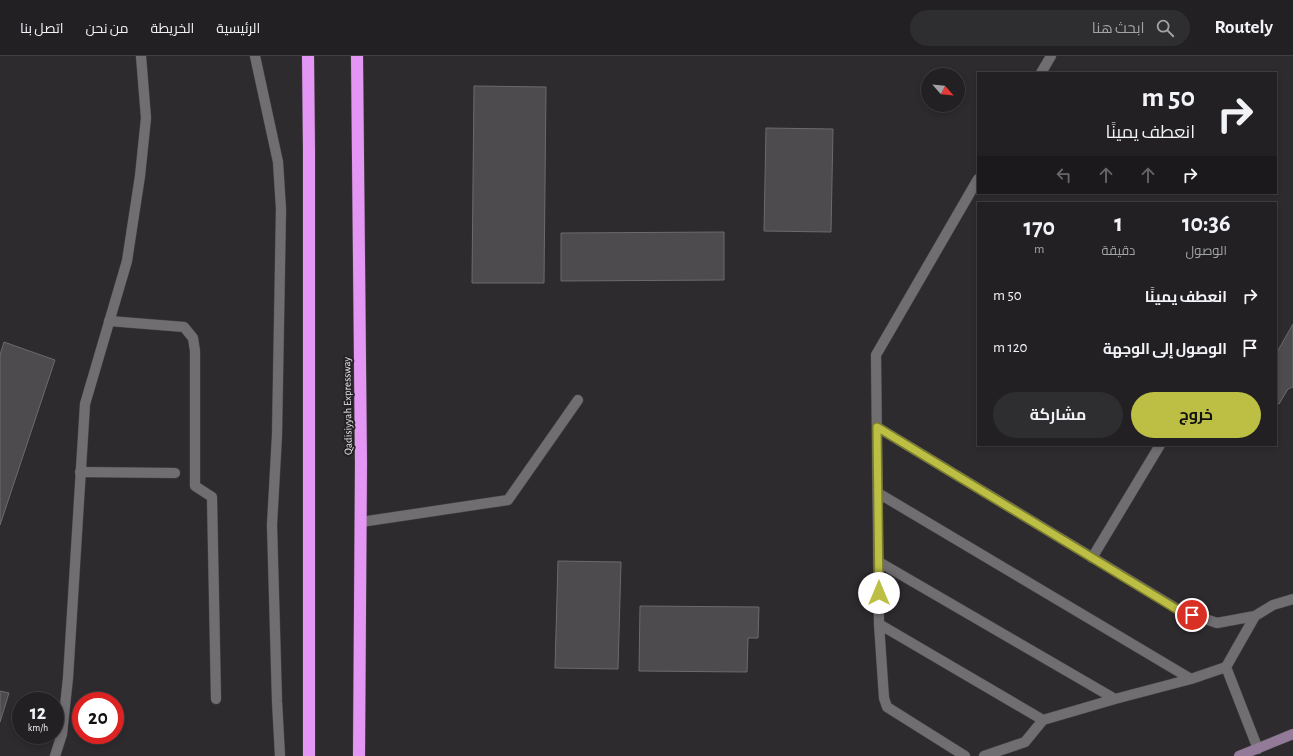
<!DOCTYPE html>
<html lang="ar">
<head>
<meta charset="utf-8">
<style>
	:root { --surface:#222023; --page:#2e2d30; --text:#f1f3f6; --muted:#a2a3a6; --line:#3f3e41; --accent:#bcbf43 }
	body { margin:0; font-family:"Alegreya Sans",Cairo,sans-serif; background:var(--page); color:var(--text); direction:rtl; height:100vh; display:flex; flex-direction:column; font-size:15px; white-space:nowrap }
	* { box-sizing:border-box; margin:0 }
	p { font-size:13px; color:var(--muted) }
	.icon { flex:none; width:22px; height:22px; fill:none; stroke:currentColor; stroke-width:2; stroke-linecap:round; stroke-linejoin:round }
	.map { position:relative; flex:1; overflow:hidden; direction:ltr }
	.panel { position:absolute; left:977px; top:146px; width:300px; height:244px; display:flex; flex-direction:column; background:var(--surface); border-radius:0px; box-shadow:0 2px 6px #0003,0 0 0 1px var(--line); direction:rtl }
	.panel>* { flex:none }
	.guide { position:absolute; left:977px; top:16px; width:300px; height:122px; border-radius:0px; box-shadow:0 2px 6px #0003,0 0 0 1px var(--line); direction:rtl; background:#222023; color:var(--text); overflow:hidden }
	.needle { width:26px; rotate:117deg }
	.controls { position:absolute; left:921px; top:12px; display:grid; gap:8px }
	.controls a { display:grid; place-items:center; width:44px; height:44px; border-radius:50%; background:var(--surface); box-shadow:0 2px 6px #0003,0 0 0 1px var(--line); font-size:20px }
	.speed { position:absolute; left:12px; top:636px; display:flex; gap:8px; font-size:20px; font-weight:700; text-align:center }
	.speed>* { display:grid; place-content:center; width:52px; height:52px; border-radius:50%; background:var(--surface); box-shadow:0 2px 6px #0003,0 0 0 1px var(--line); line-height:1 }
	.speed small { font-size:10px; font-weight:400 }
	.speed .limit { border:6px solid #d22; background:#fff; color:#111 }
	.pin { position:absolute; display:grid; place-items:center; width:34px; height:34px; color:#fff; margin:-17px; border:2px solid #fff; border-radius:50%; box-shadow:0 1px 4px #0007 }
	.me { position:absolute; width:44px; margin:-22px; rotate:0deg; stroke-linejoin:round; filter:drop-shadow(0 0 3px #0008) }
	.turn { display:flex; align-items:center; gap:14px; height:84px; padding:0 16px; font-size:18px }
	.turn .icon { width:52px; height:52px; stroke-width:2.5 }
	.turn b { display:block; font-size:28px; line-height:34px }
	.lanes { display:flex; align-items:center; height:38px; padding:0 16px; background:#0003; justify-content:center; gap:20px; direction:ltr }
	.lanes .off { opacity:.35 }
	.eta { display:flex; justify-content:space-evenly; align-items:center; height:68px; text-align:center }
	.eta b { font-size:24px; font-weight:700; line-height:28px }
	.primary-button { display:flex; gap:8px; margin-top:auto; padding:8px 16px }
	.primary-button a { flex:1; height:46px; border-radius:24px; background:var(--accent); color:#111; font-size:16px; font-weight:700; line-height:46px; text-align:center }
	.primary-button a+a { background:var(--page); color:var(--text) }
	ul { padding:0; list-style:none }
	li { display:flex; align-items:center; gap:12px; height:52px; padding:0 16px }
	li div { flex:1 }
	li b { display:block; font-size:15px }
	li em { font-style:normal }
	header { display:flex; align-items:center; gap:24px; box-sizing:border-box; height:56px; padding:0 20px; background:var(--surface); border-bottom:1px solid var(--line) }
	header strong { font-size:19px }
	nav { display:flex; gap:22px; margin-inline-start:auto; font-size:14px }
	.search { width:280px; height:36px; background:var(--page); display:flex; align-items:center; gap:10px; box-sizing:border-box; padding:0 14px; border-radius:22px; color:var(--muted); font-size:15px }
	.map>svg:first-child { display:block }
	.building { fill:#4e4b4e; stroke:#6d6a6e }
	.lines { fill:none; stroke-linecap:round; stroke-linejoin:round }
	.service-casing { stroke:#484649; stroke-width:11 }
	.minor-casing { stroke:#484649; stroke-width:11 }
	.secondary-casing { stroke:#484649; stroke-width:11 }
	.motorway-casing { stroke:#484649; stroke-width:13 }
	.service { stroke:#716e72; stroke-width:10 }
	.minor { stroke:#716e72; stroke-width:10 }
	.secondary { stroke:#937a99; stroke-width:10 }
	.motorway { stroke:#e396f3; stroke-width:12 }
	.route-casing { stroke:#7a7c2c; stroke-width:10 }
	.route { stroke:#bcbf43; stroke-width:7 }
	.labels { text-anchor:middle; stroke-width:4; stroke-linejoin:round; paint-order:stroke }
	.street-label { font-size:11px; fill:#e6e4e6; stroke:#242225 }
</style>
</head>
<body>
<header>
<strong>Routely</strong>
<div class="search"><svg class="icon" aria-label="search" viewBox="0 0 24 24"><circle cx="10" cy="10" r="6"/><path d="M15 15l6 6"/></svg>ابحث هنا</div>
<nav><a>الرئيسية</a><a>الخريطة</a><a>من نحن</a><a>اتصل بنا</a></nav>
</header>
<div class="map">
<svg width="1293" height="700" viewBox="0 0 1293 700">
	<rect width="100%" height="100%" fill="#2e2b2f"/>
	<path class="building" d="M 474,30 L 546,31 L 544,227 L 472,227 Z
		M 766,72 L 833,73 L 831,176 L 764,175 Z
		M 724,176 L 724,224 L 561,225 L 561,177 Z
		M 1293,268 L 1293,331 L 1288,333 L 1279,348 L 1276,346 L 1276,298 Z
		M 4,286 L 55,304 L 0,469 L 0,299 Z
		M 558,505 L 621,506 L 618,613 L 555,612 Z
		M 640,550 L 759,551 L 758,582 L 748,582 L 747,616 L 639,615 Z
		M 0,635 L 9,637 L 0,666 Z"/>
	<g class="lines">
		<g class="service-casing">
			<path id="service" d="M 1041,17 L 1051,0
				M 109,265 L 184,271 L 193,282 L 195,295 L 195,430 L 212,441 L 216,643
				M 877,371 L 1179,554 L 1217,567 L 1255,560
				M 80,416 L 175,417
				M 878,437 L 1191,623
				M 361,466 L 508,444 L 578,344
				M 1092,502 L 1160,389
				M 879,506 L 1115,643
				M 879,568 L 1043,664 L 1115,643 L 1191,623 L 1226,611 L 1255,560 L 1273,549 L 1293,543
				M 1226,611 L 1258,693
				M 965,700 L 887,651 L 884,642 L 879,568 L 876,299 L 978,123
				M 984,700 L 1025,686 L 1043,664"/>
		</g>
		<g class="minor-casing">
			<path id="minor" d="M 255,0 L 278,106 L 281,153 L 277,379 L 272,469 L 277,645 L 280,700
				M 55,700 L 62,678 L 68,622 L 85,348 L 127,205 L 140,120 L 146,62 L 141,0"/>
		</g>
		<g class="secondary-casing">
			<path id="secondary" d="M 1239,700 L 1293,678"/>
		</g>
		<g class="motorway-casing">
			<path id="motorway" d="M 308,0 L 309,93 L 309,700
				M 357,0 L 361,407 L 359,700"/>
		</g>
		<use href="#service" class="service"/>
		<use href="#minor" class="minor"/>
		<use href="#secondary" class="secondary"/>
		<use href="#motorway" class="motorway"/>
	</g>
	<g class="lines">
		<g class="route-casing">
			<path id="route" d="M 879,537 L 877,371 L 1178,554 L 1192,559"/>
		</g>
		<use href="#route" class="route"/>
	</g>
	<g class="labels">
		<g class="street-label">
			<text transform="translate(347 350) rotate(-91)" y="4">Qadisiyyah Expressway</text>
		</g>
	</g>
</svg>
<div class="controls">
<a><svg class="needle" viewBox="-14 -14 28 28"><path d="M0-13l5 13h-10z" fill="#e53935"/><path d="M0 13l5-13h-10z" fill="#a2a3a6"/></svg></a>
</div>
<div class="speed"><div>12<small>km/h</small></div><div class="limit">20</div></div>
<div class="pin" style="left:1192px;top:559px;background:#d93025"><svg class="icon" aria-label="arrive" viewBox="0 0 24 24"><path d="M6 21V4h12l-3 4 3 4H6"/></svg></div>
<svg class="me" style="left:879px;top:537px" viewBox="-20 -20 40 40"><circle r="19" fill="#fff"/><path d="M0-13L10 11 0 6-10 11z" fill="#bcbf43"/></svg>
<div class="guide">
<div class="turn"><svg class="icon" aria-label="right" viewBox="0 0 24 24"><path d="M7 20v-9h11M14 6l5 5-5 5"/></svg><div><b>50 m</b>انعطف يمينًا</div></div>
<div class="lanes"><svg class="icon off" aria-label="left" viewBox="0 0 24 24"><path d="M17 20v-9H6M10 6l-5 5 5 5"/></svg><svg class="icon off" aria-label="ahead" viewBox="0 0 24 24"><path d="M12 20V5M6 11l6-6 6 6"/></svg><svg class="icon off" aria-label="ahead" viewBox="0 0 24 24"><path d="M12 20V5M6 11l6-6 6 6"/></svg><svg class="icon" aria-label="right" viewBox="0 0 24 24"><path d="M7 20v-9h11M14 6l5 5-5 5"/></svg></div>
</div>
<section class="panel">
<div class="eta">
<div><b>10:36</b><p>الوصول</p></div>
<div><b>1</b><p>دقيقة</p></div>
<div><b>170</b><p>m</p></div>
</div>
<ul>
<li><svg class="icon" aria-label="right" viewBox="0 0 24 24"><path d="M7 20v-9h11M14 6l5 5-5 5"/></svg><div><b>انعطف يمينًا</b></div><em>50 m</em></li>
<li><svg class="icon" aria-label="arrive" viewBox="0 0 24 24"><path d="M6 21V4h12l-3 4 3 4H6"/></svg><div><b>الوصول إلى الوجهة</b></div><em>120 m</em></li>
</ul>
<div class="primary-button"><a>خروج</a><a>مشاركة</a></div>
</section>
</div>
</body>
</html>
